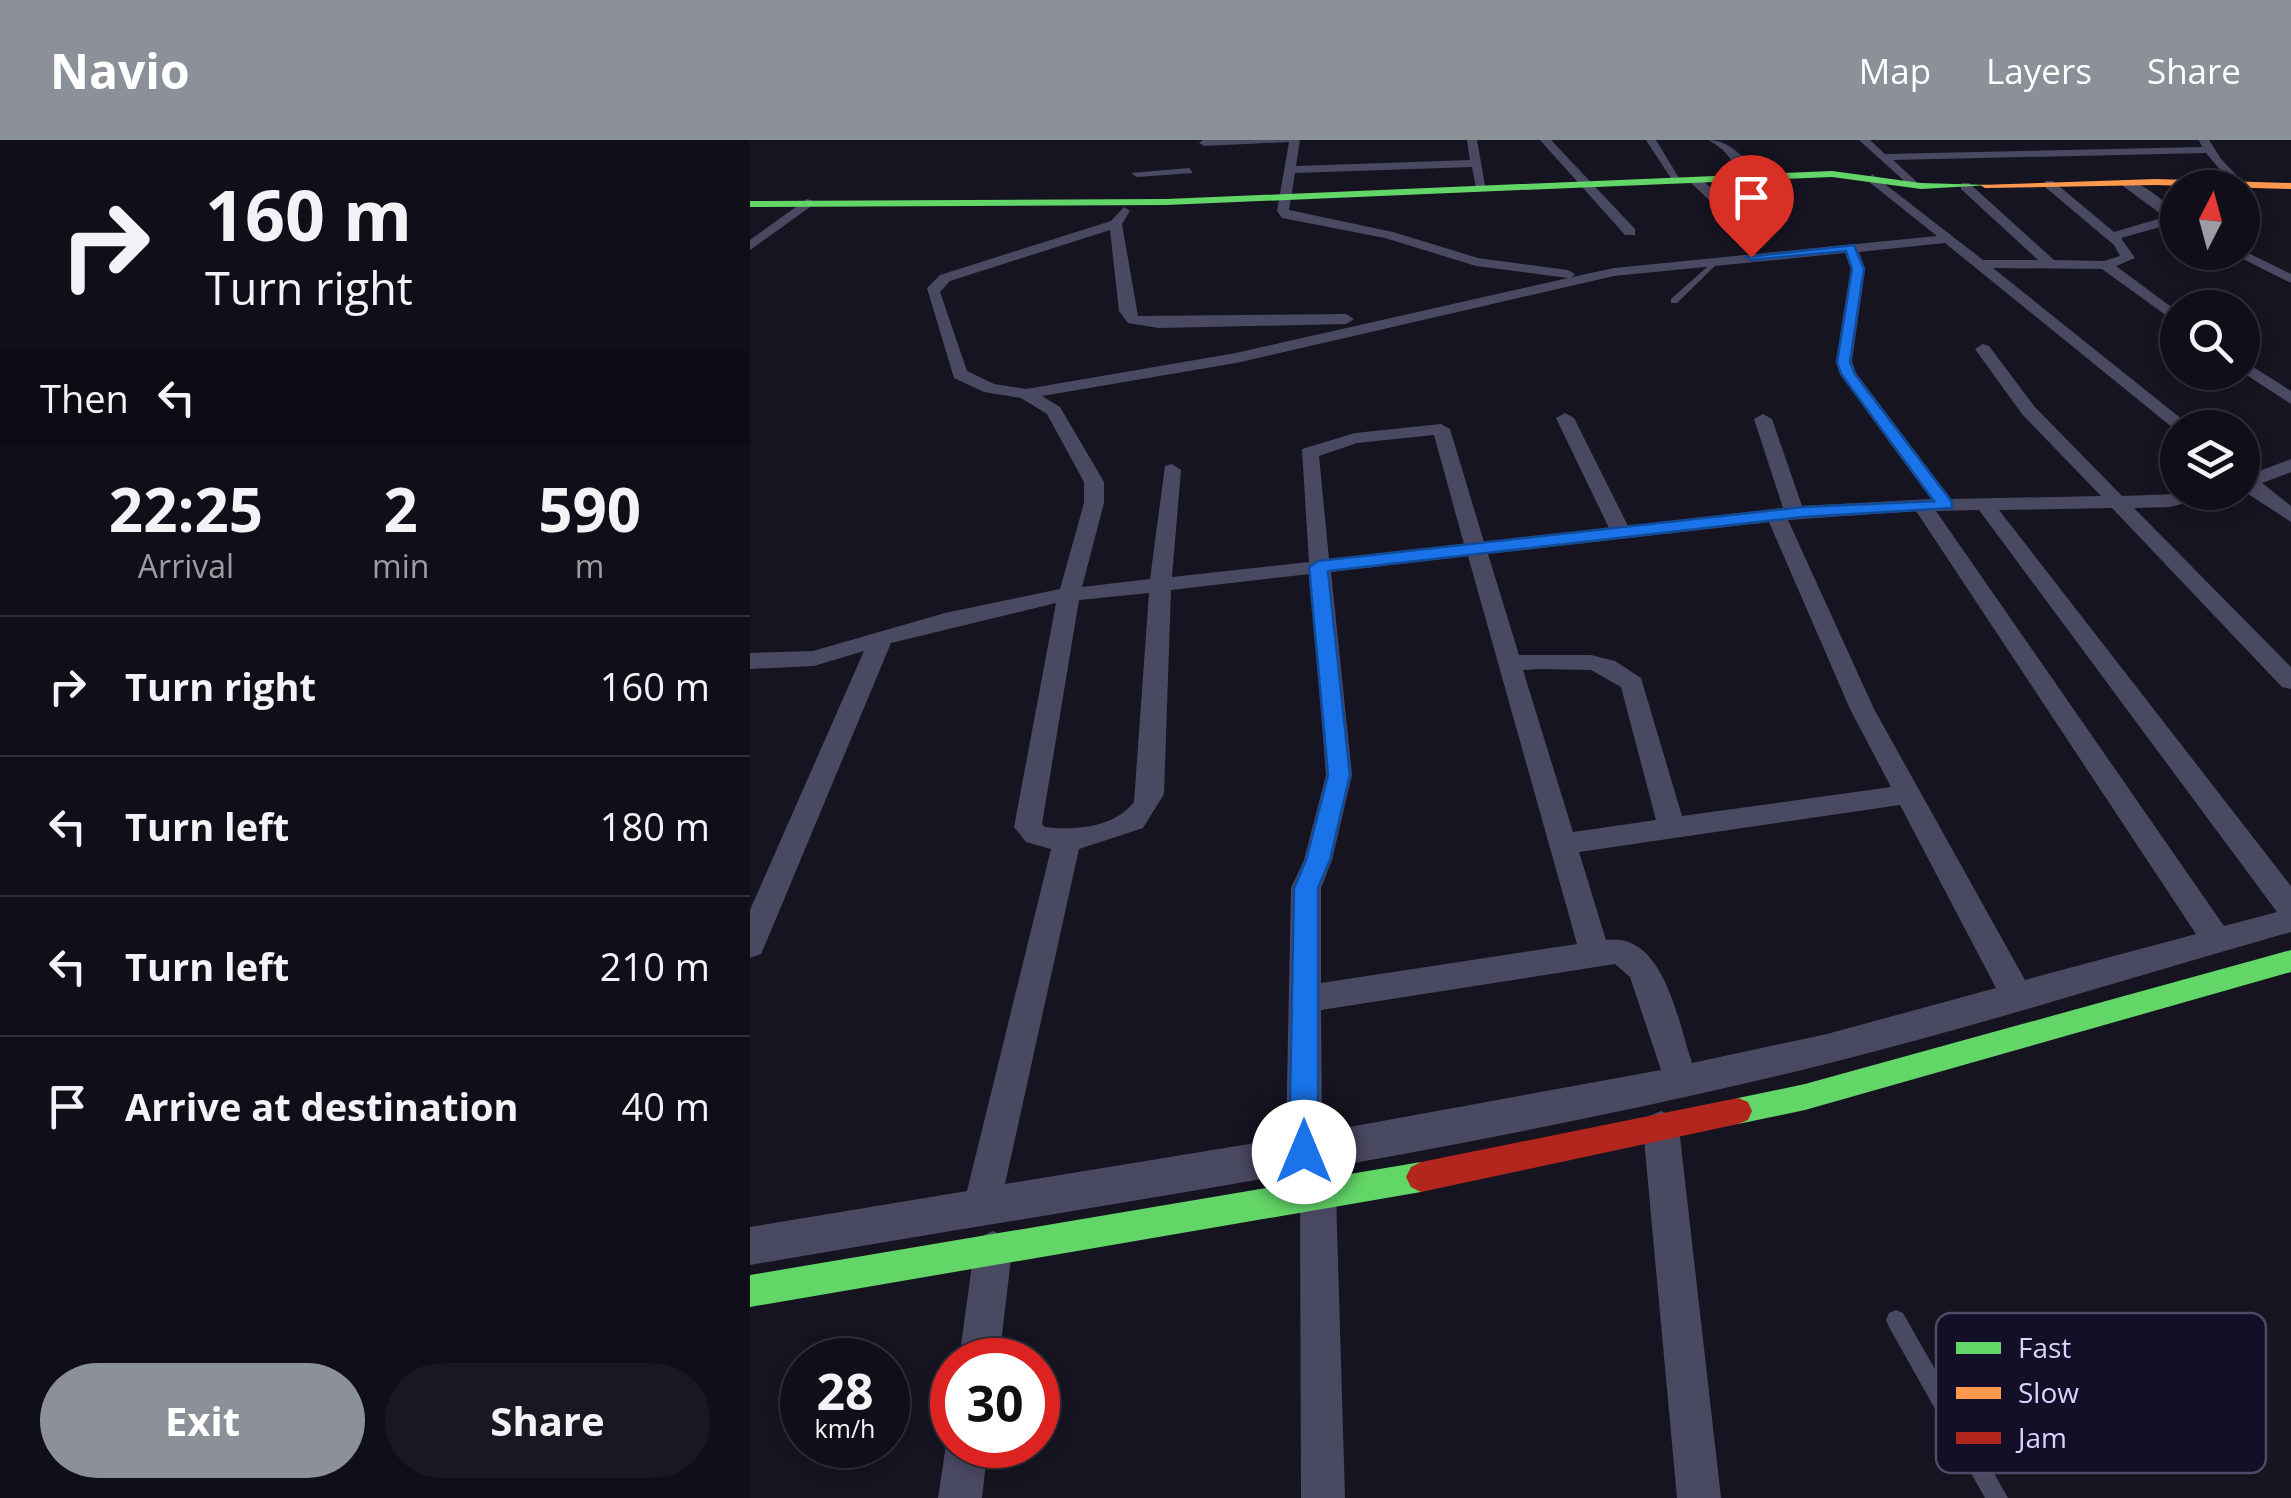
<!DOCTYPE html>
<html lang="en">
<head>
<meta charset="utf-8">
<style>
	:root { --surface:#100f19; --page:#191822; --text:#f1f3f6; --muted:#9c9ca2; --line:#302f38; --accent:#8c9099 }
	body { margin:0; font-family:"Open Sans",sans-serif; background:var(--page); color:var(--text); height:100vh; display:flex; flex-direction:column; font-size:38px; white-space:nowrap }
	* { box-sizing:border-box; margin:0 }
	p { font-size:32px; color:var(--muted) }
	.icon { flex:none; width:55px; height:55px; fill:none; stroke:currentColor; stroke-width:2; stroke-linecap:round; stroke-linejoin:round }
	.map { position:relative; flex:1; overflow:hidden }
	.drawer { display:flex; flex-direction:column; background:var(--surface); width:750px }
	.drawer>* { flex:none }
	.hud { background:#100f19; color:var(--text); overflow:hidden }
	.needle { width:65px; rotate:6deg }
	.tools { position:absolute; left:1410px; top:30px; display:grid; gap:20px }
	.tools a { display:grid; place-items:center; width:100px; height:100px; border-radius:50%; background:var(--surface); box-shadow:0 5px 15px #0003,0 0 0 2px var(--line); font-size:50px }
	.speed { position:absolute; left:30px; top:1198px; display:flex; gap:20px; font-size:50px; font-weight:700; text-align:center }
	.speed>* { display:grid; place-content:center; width:130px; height:130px; border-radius:50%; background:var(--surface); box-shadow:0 5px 15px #0003,0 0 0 2px var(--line); line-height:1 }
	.speed small { font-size:25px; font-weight:400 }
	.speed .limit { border:15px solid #d22; background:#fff; color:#111 }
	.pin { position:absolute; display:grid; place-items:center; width:85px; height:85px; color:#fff; margin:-102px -42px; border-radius:50% 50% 50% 0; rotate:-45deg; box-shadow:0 0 10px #0007 }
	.pin .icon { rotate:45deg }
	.me { position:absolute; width:110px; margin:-55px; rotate:0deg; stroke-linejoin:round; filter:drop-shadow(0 0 8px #0008) }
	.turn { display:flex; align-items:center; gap:35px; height:210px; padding:0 40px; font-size:45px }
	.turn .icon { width:130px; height:130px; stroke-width:2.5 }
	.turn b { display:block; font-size:70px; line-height:85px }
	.then { display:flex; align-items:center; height:95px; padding:0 40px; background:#0003; gap:20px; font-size:38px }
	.eta { display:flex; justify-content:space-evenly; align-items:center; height:170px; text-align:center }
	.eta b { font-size:60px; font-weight:700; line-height:70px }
	.button { display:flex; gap:20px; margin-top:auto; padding:20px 40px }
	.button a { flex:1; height:115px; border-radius:60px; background:var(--accent); color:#fff; font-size:40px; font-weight:700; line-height:115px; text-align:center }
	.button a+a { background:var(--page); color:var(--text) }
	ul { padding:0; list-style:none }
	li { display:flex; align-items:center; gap:30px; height:140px; padding:0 40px; border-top:2px solid var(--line) }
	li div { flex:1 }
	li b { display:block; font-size:38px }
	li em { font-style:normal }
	header { display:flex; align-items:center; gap:60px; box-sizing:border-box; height:140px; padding:0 50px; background:var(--accent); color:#fff }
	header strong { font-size:48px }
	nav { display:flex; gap:55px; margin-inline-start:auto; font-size:35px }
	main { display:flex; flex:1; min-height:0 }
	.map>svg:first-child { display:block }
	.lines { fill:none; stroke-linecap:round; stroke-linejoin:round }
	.lane { fill:#4a4962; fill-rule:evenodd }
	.street { fill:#4a4962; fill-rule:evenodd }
	.fast { fill:#63d668; fill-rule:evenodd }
	.slow { fill:#ff974d; fill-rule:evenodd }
	.jam { fill:#b3261e; fill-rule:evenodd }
	.route { fill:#1a73e8; stroke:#114b97; stroke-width:2.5 }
	.key { fill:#130f26; stroke:#4e4a67; stroke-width:2.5 }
	.key-label { font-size:28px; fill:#d9d4ff }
</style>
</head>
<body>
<header>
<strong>Navio</strong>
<nav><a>Map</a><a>Layers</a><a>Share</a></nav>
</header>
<main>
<section class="drawer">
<div class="hud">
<div class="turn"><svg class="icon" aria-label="right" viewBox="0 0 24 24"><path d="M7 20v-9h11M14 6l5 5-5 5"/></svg><div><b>160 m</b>Turn right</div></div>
<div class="then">Then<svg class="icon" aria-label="left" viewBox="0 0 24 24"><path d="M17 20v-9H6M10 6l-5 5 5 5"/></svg></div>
</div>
<div class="eta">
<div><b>22:25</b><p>Arrival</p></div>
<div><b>2</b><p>min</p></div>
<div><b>590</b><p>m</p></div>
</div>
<ul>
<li><svg class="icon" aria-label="right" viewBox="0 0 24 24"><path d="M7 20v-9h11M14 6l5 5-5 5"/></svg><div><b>Turn right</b></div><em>160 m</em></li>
<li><svg class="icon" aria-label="left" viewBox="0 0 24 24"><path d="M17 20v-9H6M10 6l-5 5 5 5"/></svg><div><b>Turn left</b></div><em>180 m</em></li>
<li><svg class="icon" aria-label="left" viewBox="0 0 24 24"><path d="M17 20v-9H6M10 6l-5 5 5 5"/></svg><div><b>Turn left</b></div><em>210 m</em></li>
<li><svg class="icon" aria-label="arrive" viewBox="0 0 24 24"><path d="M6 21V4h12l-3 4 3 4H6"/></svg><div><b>Arrive at destination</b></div><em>40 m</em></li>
</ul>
<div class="button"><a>Exit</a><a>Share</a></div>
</section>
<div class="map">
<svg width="1541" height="1358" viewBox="0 0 1541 1358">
	<rect width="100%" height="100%" fill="#161421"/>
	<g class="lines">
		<path class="lane" d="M 966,119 L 971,120 L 927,163 L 921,163 L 921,159 Z
			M 1146,1170 L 1153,1173 L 1258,1358 L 1235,1358 L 1139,1187 L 1136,1180 L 1139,1173 Z"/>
		<path class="street" d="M 453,0 L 550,0 L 546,26 L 720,20 L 717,0 L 727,0 L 736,51 L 726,48 L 722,27 L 545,33 L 539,70 L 643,92 L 728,118 L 818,130 L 825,134 L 822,137 L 864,128 L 1187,96 L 1118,41 L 1122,34 L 1233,120 L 1288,120 L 1211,49 L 1211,43 L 1219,43 L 1304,120 L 1354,121 L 1370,116 L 1364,105 L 1295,47 L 1295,41 L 1303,41 L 1364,92 L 1415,77 L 1373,46 L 1373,40 C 1392,41 1422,64 1428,82 L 1371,98 L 1385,118 L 1366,126 L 1428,172 L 1428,184 L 1352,129 L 1243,128 L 1443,288 L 1428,288 L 1428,292 L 1195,103 L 1109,112 L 1115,129 L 1102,221 L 1106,233 L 1201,359 L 1351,356 L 1272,274 L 1225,209 L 1233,204 L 1239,206 L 1284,266 L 1372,356 L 1479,352 L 1420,367 L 1384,368 L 1541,527 L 1541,549 L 1532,547 L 1362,368 L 1249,370 L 1541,746 L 1541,792 C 1386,836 1232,885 1076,924 C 722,1012 359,1063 0,1125 L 0,1087 L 217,1051 L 301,709 L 276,702 L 264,687 L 306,463 L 141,503 L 15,805 L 11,814 L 0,818 L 0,770 L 114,511 L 64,526 L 0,529 L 0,513 L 63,511 L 195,473 L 310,449 L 334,363 L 334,342 L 297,274 L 271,258 L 234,252 L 204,238 L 177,148 L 190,135 L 361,81 L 374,67 L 380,71 L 372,84 L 388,176 L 596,174 L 604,179 L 596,184 L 409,188 L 378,183 L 369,171 L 360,90 L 200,141 L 190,152 L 217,231 L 244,244 L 276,249 L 486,213 L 818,138 L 726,126 L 635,98 L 532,78 L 527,71 L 539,2 L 454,6 L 449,3 ZM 1095,113 L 1101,129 L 1086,221 L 1090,234 L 1181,359 L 1052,366 L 1022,279 L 1013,274 L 1004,279 L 1033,368 L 878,386 L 824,278 L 815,273 L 806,278 L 859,388 L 734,402 L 700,289 L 691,284 L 605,293 L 552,309 L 559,422 L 422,437 L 431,330 L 422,324 L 415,326 L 400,439 L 332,447 L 354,363 L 354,342 L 310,267 L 292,256 L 486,223 L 864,136 ZM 684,295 L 714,404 L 579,419 L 569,316 L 607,303 ZM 1229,370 L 1527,772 L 1474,786 L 1186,371 ZM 1166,371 L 1446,794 L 1275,840 L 1124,569 L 1038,380 ZM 1019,382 L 1100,569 L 1141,647 L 932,676 L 891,538 L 865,521 L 841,515 L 769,515 L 738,414 ZM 718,416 L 827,804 L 571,843 L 571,748 L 582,720 L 602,635 L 581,432 ZM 560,434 L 576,635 L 554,720 L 541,748 L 536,998 L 255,1044 L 329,709 L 393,688 L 414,654 L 421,450 ZM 399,453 L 384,662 C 365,687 325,691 295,687 L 292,684 L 329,460 ZM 790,529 L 841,530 L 871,547 L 906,680 L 823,692 L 773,530 ZM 1150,665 L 1246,848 L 1077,894 L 942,923 C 928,882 914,791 856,800 L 829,712 ZM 865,824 L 880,837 L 911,930 L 572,992 L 571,870 Z
			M 790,0 L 801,0 L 885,89 L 885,95 L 875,95 Z
			M 896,0 L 906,0 L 932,43 L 924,43 Z
			M 959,0 C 979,0 1002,21 1006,40 L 998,40 L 973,10 Z
			M 1109,0 L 1120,0 L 1135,14 L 1452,7 L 1449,0 L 1459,0 L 1471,19 L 1495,44 L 1485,47 L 1456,13 L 1143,20 L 1166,41 L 1162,48 Z
			M 439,28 L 443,33 L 387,37 L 381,33 Z
			M 941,37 L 949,37 L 1006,89 L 1006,95 L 996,95 L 941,43 Z
			M 57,59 L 67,62 L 0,110 L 0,100 Z
			M 1492,110 L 1541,134 L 1541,143 L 1479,112 Z
			M 1492,220 L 1541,251 L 1541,264 L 1492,232 Z
			M 1541,319 L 1541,332 L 1512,343 L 1541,366 L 1541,382 L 1492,350 L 1492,330 L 1501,334 Z
			M 911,971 L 923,976 L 929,988 L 971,1358 L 927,1358 L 893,988 L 899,976 Z
			M 568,1036 L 581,1041 L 586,1054 L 595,1358 L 551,1358 L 550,1054 L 555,1041 Z
			M 243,1091 L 256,1097 L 262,1110 L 249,1220 L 209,1220 L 224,1110 L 230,1097 Z
			M 202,1290 L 202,1305 L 238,1305 L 232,1358 L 188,1358 L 196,1305 Z"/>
		<path class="fast" d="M 1082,31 L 1171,43 L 1240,45 L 1171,49 L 1082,37 L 416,65 L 0,67 L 0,61 L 416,59 Z
			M 1541,810 L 1541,832 L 1055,970 L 988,984 L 978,980 L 974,971 L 978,962 L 988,958 L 1055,944 Z
			M 671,1022 L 681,1027 L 686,1037 L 681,1047 L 671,1052 L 0,1167 L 0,1135 Z"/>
		<path class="slow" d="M 1406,39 L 1541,43 L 1541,49 L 1406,45 L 1235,48 L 1230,45 Z"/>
		<path class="jam" d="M 988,958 L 998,962 L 1002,971 L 998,980 L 988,984 L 671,1052 L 661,1047 L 656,1037 L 661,1027 L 671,1022 Z"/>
	</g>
	<path class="route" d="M 1104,105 L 1114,129 L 1100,222 L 1105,234 L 1202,362 L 1202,368 L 1053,377 L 578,431 L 600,635 L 580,720 L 568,748 L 568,1012 L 564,1022 L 554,1026 L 543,1022 L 539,1012 L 544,748 L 556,720 L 578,635 L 559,427 L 568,421 L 1053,367 L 1184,361 L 1091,234 L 1087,222 L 1102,129 L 1096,111 L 1001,120 L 996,117 Z"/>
	<rect x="1186" y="1173" width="330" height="160" rx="15" class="key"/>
	<rect x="1206" y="1202" width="45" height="12" fill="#63d668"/>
	<rect x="1206" y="1247" width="45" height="12" fill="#ff974d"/>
	<rect x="1206" y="1292" width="45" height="12" fill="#b3261e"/>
	<g class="key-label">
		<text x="1268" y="1218">Fast</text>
		<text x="1268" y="1263">Slow</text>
		<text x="1268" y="1308">Jam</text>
	</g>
</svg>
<div class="tools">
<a><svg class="needle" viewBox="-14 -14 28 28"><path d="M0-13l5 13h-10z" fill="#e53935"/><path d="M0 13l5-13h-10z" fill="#9c9ca2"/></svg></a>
<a><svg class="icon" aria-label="search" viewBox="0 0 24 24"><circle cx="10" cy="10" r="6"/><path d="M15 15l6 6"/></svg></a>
<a><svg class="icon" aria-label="layers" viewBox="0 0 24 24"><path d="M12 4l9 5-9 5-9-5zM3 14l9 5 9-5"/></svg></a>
</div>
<div class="speed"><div>28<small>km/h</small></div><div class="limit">30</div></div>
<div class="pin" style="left:1001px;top:117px;background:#d93025"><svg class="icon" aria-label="arrive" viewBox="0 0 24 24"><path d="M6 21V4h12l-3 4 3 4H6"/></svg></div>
<svg class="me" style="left:554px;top:1012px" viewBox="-20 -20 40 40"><circle r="19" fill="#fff"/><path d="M0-13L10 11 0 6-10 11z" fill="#1a73e8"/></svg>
</div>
</main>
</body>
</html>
